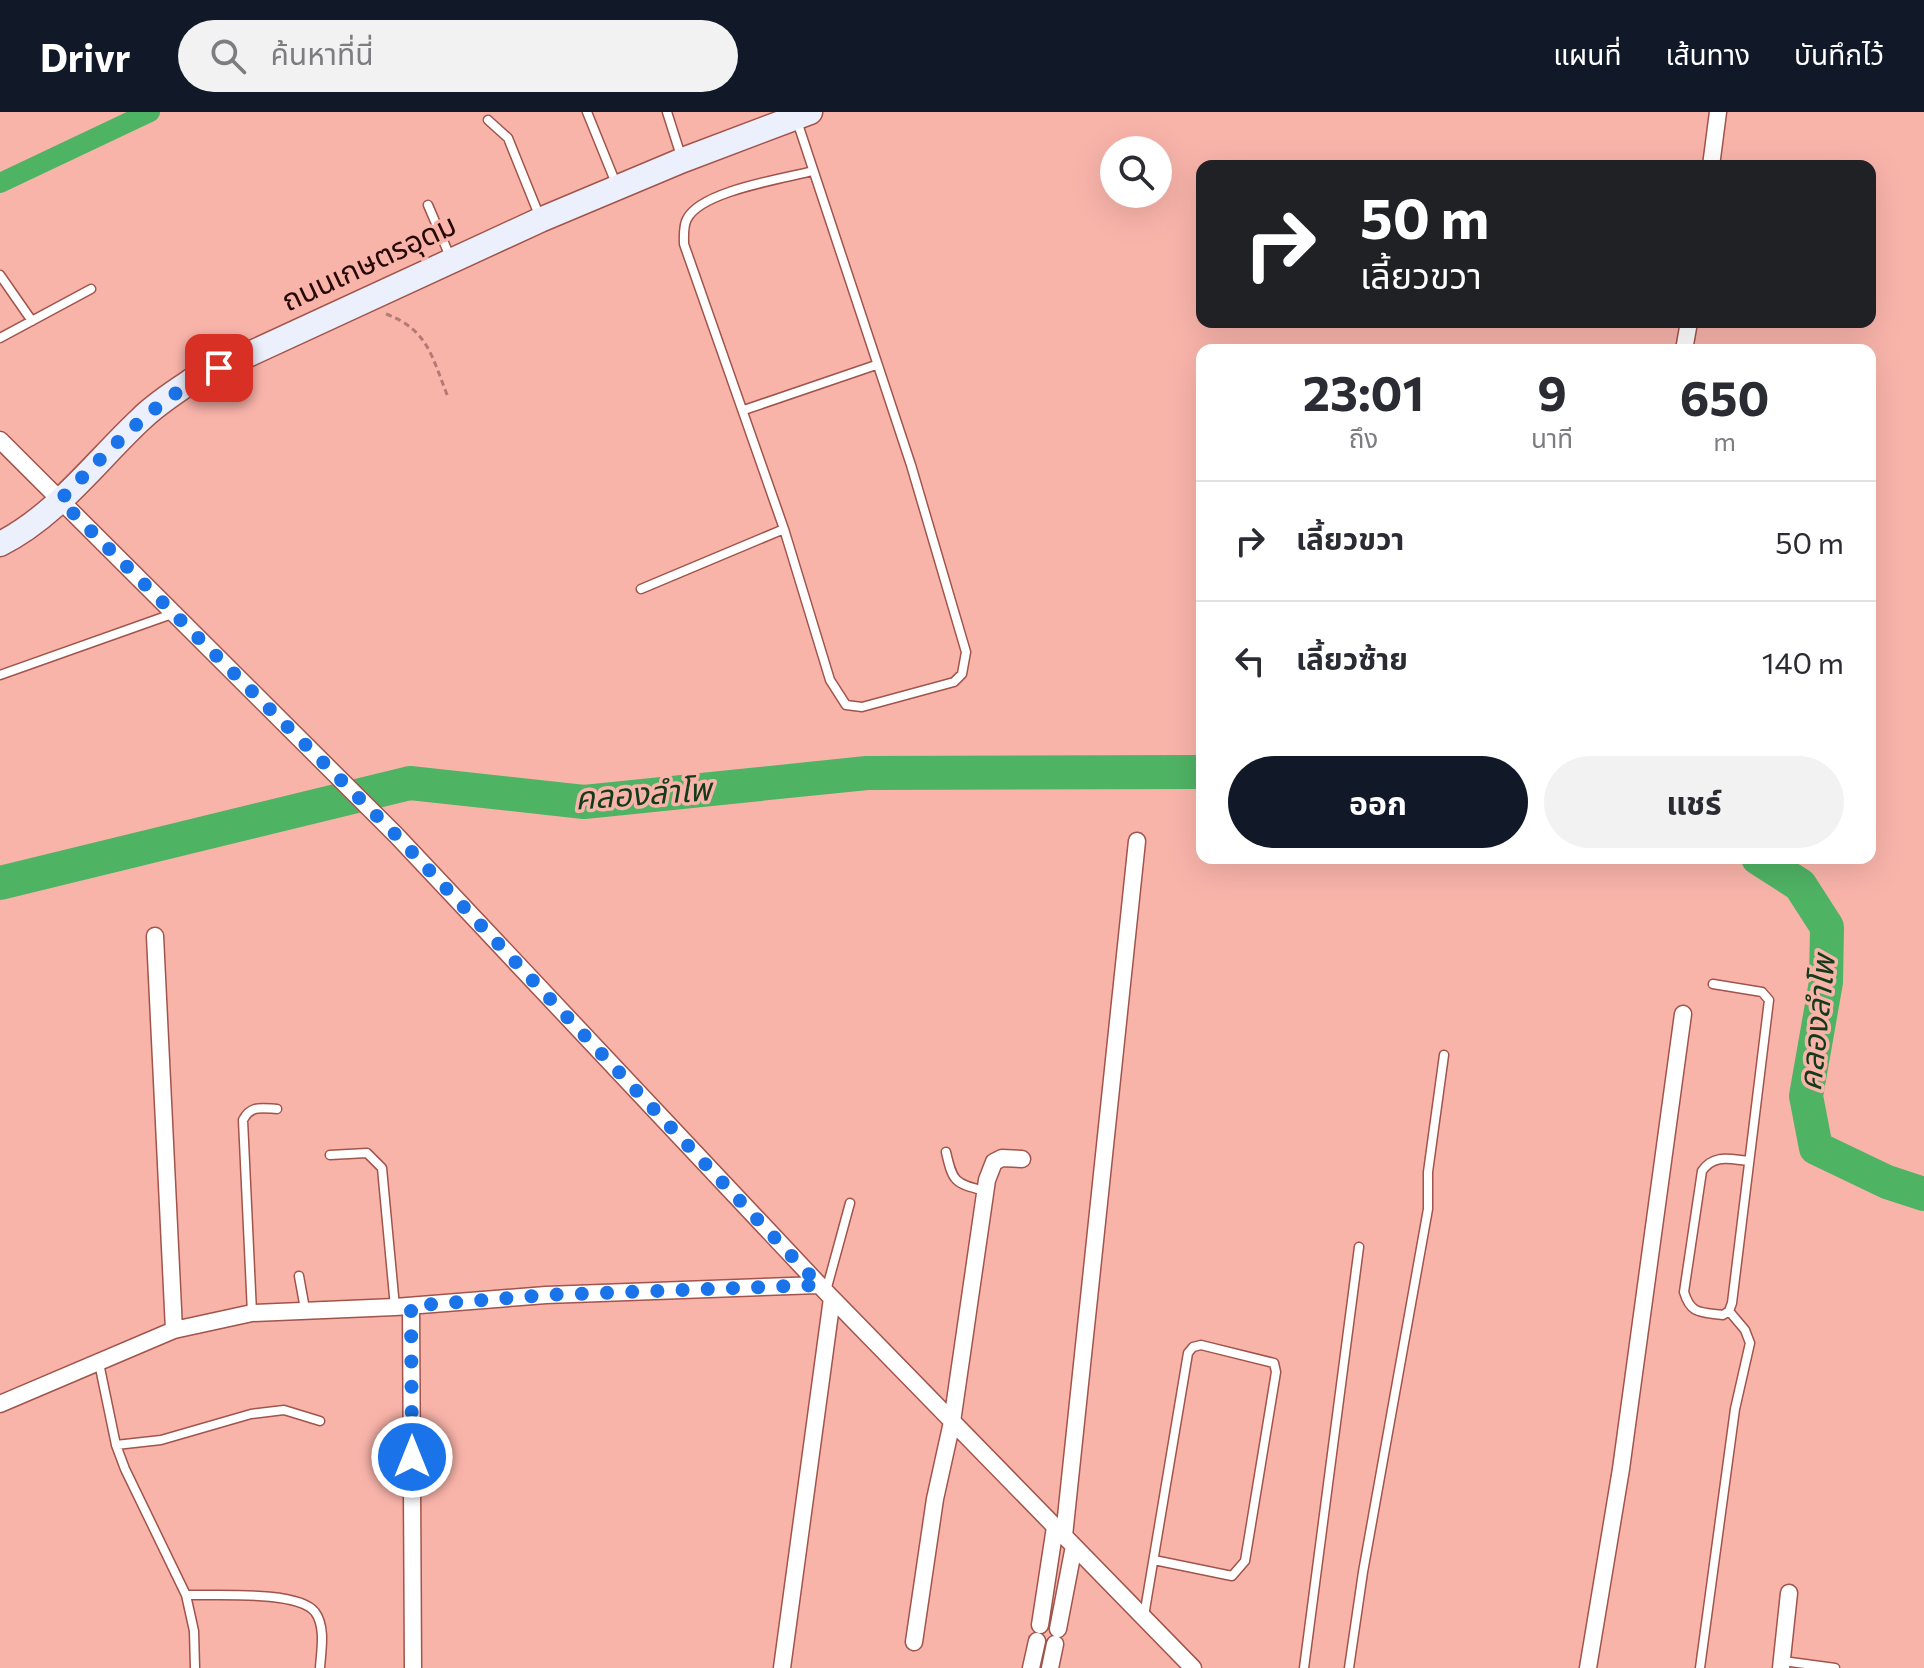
<!DOCTYPE html>
<html lang="th">
<head>
<meta charset="utf-8">
<style>
	:root { --surface:#fff; --page:#f2f2f3; --text:#2b2b33; --muted:#7c7c81; --line:#e1e1e2; --accent:#111827 }
	body { margin:0; font-family:Commissioner,"Noto Sans Thai",sans-serif; background:var(--page); color:var(--text); height:100vh; display:flex; flex-direction:column; font-size:30px; white-space:nowrap }
	* { box-sizing:border-box; margin:0 }
	p { font-size:26px; color:var(--muted) }
	.icon { flex:none; width:44px; height:44px; fill:none; stroke:currentColor; stroke-width:2; stroke-linecap:round; stroke-linejoin:round }
	.map { position:relative; flex:1; overflow:hidden }
	.side { position:absolute; left:1196px; top:232px; width:680px; height:520px; display:flex; flex-direction:column; background:var(--surface); border-radius:16px; box-shadow:0 8px 32px #0002 }
	.side>* { flex:none }
	.top-card { position:absolute; left:1196px; top:48px; width:680px; height:168px; border-radius:16px; box-shadow:0 8px 32px #0002; background:#202124; color:#fff; overflow:hidden }
	.buttons { position:absolute; left:1100px; top:24px; display:grid; gap:16px }
	.buttons a { display:grid; place-items:center; width:72px; height:72px; border-radius:50%; background:var(--surface); box-shadow:0 8px 32px #0002; font-size:40px }
	.pin { position:absolute; display:grid; place-items:center; width:68px; height:68px; color:#fff; margin:-34px; border-radius:16px; box-shadow:0 4px 12px #0006 }
	.me { position:absolute; width:88px; margin:-44px; rotate:0deg; stroke-linejoin:round; filter:drop-shadow(0 0 6px #0008) }
	.turn { display:flex; align-items:center; gap:28px; height:168px; padding:0 32px; font-size:36px }
	.turn .icon { width:104px; height:104px; stroke-width:2.5 }
	.turn b { display:block; font-size:56px; line-height:68px }
	.eta { display:flex; justify-content:space-evenly; align-items:center; height:136px; text-align:center }
	.eta b { font-size:48px; font-weight:700; line-height:56px }
	.button { display:flex; gap:16px; margin-top:auto; padding:16px 32px }
	.button a { flex:1; height:92px; border-radius:48px; background:var(--accent); color:#fff; font-size:32px; font-weight:700; line-height:92px; text-align:center }
	.button a+a { background:var(--page); color:var(--text) }
	ul { padding:0; list-style:none }
	li { display:flex; align-items:center; gap:24px; height:120px; padding:0 32px; border-top:2px solid var(--line) }
	li div { flex:1 }
	li b { display:block; font-size:30px }
	li em { font-style:normal }
	header { display:flex; align-items:center; gap:48px; box-sizing:border-box; height:112px; padding:0 40px; background:var(--accent); color:#fff }
	header strong { font-size:38px }
	nav { display:flex; gap:44px; margin-inline-start:auto; font-size:28px }
	.search { width:560px; height:72px; background:var(--page); display:flex; align-items:center; gap:20px; box-sizing:border-box; padding:0 28px; border-radius:44px; color:var(--muted); font-size:30px }
	.map>svg:first-child { display:block }
	.lines { fill:none; stroke-linecap:round; stroke-linejoin:round }
	.canal { stroke:#4fb364; stroke-width:20 }
	.river { stroke:#4fb364; stroke-width:34 }
	.lane-casing { stroke:#a1544b; stroke-width:11 }
	.street-casing { stroke:#a1544b; stroke-width:19 }
	.secondary-casing { stroke:#a1544b; stroke-width:27 }
	.path { stroke:#b37b74; stroke-width:3; stroke-dasharray:6 4; stroke-linecap:butt }
	.lane { stroke:#fff; stroke-width:8 }
	.street { stroke:#fff; stroke-width:16 }
	.secondary { stroke:#ecf0fc; stroke-width:24 }
	.route { stroke:#1a73e8; stroke-width:14; stroke-dasharray:0 25.2 }
	.labels { text-anchor:middle; stroke-width:7; stroke-linejoin:round; paint-order:stroke }
	.street-label { font-size:30px; fill:#260806; stroke:#f9b4aa }
	.water-label { font-size:32px; font-style:italic; fill:#123a1b; stroke:#f9b4aa }
</style>
</head>
<body>
<header>
<strong>Drivr</strong>
<div class="search"><svg class="icon" aria-label="search" viewBox="0 0 24 24"><circle cx="10" cy="10" r="6"/><path d="M15 15l6 6"/></svg>ค้นหาที่นี่</div>
<nav><a>แผนที่</a><a>เส้นทาง</a><a>บันทึกไว้</a></nav>
</header>
<div class="map">
<svg width="1924" height="1556" viewBox="0 0 1924 1556">
	<rect width="100%" height="100%" fill="#f9b4aa"/>
	<g class="lines">
		<path class="canal" d="M 0,71 L 150,0"/>
		<path class="river" d="M 1758,746 L 1800,773 L 1827,815 L 1826,870 L 1806,984 L 1816,1036 L 1887,1070 L 1924,1082
			M 0,771 L 410,671 L 584,690 L 867,661 L 1202,660"/>
		<g class="lane-casing">
			<path id="lane" d="M 587,0 L 617,74
				M 667,0 L 681,44
				M 488,8 L 508,26 L 539,103
				M 428,93 L 451,147
				M 0,163 L 32,209
				M 0,226 L 91,177
				M 744,298 L 876,253
				M 784,417 L 830,568 L 846,593 L 862,595 L 954,570 L 962,562 L 966,540 L 911,353 L 797,9
				M 641,477 L 784,417 L 684,132 C 684,124 683,114 687,107 C 701,79 782,67 813,59
				M 0,563 L 172,502
				M 1713,872 L 1762,880 L 1769,888 L 1732,1191 L 1729,1199 L 1723,1203 C 1701,1200 1691,1203 1684,1180 L 1702,1059 C 1714,1042 1729,1047 1748,1049
				M 946,1040 C 953,1071 955,1071 985,1079
				M 330,1043 L 367,1041 L 382,1056 L 395,1195
				M 299,1164 L 305,1197
				M 826,1179 L 850,1091
				M 252,1201 L 243,1008 C 251,993 261,996 277,997
				M 99,1251 L 116,1333 L 125,1357 L 186,1483 L 194,1519 L 195,1556
				M 116,1333 L 161,1328 L 251,1302 L 284,1298 L 320,1309
				M 186,1483 C 214,1484 298,1478 315,1500 C 326,1515 321,1539 320,1556
				M 1144,1504 L 1188,1241 L 1193,1235 L 1201,1233 L 1274,1251 L 1276,1260 L 1245,1449 L 1232,1464 L 1154,1448
				M 1783,1549 L 1835,1556
				M 1304,1556 L 1359,1135
				M 1349,1556 L 1363,1460 L 1428,1097 L 1428,1060 L 1444,943
				M 1700,1556 L 1735,1297 L 1750,1231 L 1745,1218 L 1729,1199"/>
		</g>
		<g class="street-casing">
			<path id="street" d="M 1711,54 L 1718,0
				M 1684,238 L 1689,210
				M 0,328 L 396,723 L 826,1180 L 1193,1556
				M 155,824 L 174,1218
				M 411,1194 L 413,1556
				M 0,1292 L 174,1218 L 252,1201 L 395,1195 L 546,1183 L 819,1173
				M 1064,1424 L 1137,729
				M 1040,1513 L 1055,1415
				M 1058,1517 L 1074,1434
				M 914,1530 L 935,1387 L 952,1310 L 987,1068 L 994,1050 L 1002,1046 L 1022,1047
				M 782,1556 L 832,1186
				M 1031,1556 L 1037,1529
				M 1050,1556 L 1055,1532
				M 1588,1556 L 1621,1357 L 1683,902
				M 1781,1556 L 1789,1481"/>
		</g>
		<g class="secondary-casing">
			<path id="secondary" d="M 0,432 C 56,404 96,349 141,307 C 156,292 174,281 191,269 L 540,108 L 683,48 L 810,0"/>
		</g>
		<path class="path" d="M 386,202 C 429,218 432,246 448,285"/>
		<use href="#lane" class="lane"/>
		<use href="#street" class="street"/>
		<use href="#secondary" class="secondary"/>
	</g>
	<g class="lines">
		<path class="route" d="M 219,256 C 154,287 110,338 60,388 L 396,723 L 819,1173 L 546,1183 L 411,1194 L 412,1345"/>
	</g>
	<g class="labels">
		<g class="street-label">
			<text transform="translate(369 151) rotate(-25)" y="10">ถนนเกษตรอุดม</text>
		</g>
		<g class="water-label">
			<text transform="translate(643 682) rotate(-4)" y="11">คลองลำโพ</text>
			<text transform="translate(1817 911) rotate(-84)" y="11">คลองลำโพ</text>
		</g>
	</g>
</svg>
<div class="buttons">
<a><svg class="icon" aria-label="search" viewBox="0 0 24 24"><circle cx="10" cy="10" r="6"/><path d="M15 15l6 6"/></svg></a>
</div>
<div class="pin" style="left:219px;top:256px;background:#d93025"><svg class="icon" aria-label="arrive" viewBox="0 0 24 24"><path d="M6 21V4h12l-3 4 3 4H6"/></svg></div>
<svg class="me" style="left:412px;top:1345px" viewBox="-20 -20 40 40"><circle r="17" fill="#1a73e8" stroke="#fff" stroke-width="3"/><path d="M0-11L8 9 0 5-8 9z" fill="#fff"/></svg>
<div class="top-card">
<div class="turn"><svg class="icon" aria-label="right" viewBox="0 0 24 24"><path d="M7 20v-9h11M14 6l5 5-5 5"/></svg><div><b>50 m</b>เลี้ยวขวา</div></div>
</div>
<section class="side">
<div class="eta">
<div><b>23:01</b><p>ถึง</p></div>
<div><b>9</b><p>นาที</p></div>
<div><b>650</b><p>m</p></div>
</div>
<ul>
<li><svg class="icon" aria-label="right" viewBox="0 0 24 24"><path d="M7 20v-9h11M14 6l5 5-5 5"/></svg><div><b>เลี้ยวขวา</b></div><em>50 m</em></li>
<li><svg class="icon" aria-label="left" viewBox="0 0 24 24"><path d="M17 20v-9H6M10 6l-5 5 5 5"/></svg><div><b>เลี้ยวซ้าย</b></div><em>140 m</em></li>
</ul>
<div class="button"><a>ออก</a><a>แชร์</a></div>
</section>
</div>
</body>
</html>
